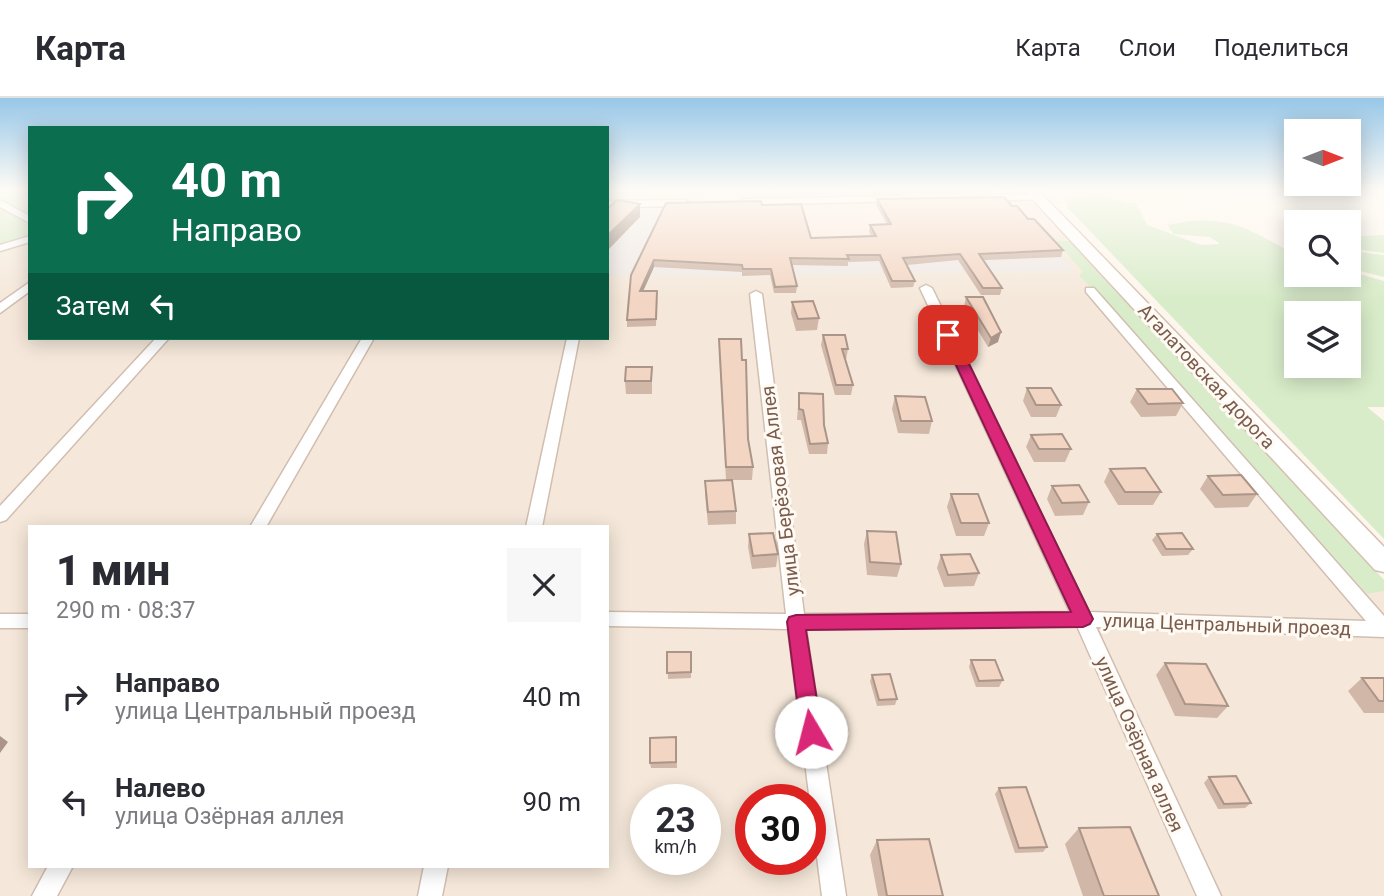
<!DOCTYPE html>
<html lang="ru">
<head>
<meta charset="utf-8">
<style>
	:root { --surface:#fff; --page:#f7f7f7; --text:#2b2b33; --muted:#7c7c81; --line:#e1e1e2 }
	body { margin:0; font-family:Roboto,sans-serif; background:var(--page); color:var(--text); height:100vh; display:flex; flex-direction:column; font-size:26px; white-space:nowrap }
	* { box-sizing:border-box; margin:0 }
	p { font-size:23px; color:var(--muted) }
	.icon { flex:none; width:38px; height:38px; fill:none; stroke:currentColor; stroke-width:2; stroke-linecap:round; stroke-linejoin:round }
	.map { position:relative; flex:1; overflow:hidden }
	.panel { position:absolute; left:28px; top:427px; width:581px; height:343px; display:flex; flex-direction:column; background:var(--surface); border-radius:0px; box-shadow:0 4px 18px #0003 }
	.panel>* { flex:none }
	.banner { position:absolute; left:28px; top:28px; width:581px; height:214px; border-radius:0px; box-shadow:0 4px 18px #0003; background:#0b6e4f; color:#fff; overflow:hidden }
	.needle { width:46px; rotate:90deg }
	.buttons { position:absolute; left:1284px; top:21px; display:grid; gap:14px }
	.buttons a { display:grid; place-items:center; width:77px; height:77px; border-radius:0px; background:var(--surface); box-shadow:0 4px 18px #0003; font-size:35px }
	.speed { position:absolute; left:630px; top:686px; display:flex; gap:14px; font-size:35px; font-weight:700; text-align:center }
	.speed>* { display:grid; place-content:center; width:91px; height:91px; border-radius:50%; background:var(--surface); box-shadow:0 4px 18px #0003; line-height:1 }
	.speed small { font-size:18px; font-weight:400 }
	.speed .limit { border:10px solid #d22; background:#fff; color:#111 }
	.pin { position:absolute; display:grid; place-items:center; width:60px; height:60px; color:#fff; margin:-30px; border-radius:14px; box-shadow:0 4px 10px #0006 }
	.me { position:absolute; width:77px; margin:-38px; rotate:352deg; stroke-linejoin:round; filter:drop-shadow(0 0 5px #0008) }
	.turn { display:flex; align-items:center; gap:24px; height:147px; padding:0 28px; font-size:32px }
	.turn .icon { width:91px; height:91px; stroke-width:2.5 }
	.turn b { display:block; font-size:49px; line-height:60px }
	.then { display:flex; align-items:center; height:66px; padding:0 28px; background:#0003; gap:14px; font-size:26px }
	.round { display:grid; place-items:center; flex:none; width:74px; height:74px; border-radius:0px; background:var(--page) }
	.overview { display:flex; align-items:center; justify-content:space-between; height:119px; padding:0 28px }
	h1 { font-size:42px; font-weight:800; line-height:52px }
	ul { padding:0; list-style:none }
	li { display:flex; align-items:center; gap:21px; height:105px; padding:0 28px }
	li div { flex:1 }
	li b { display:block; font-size:26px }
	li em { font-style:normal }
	header { display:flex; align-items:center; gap:42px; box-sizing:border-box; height:98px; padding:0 35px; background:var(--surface); border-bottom:2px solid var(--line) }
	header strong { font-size:33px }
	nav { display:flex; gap:38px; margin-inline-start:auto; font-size:24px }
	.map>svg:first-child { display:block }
	.residential { fill:#f5e8da; fill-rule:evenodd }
	.commercial { fill:#fde8e0 }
	.industrial { fill:#efe9e4 }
	.green { fill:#d8ecc9; fill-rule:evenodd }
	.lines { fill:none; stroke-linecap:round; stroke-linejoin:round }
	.street-casing { stroke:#d1beb0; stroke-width:3 }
	.secondary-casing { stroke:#d6c0b0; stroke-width:3 }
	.street { fill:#fff; fill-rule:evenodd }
	.secondary { fill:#fff; fill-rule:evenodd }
	.wall { fill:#d1b7a8 }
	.shaded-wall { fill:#aa9588 }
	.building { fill:#f3d5c3; stroke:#aa9588; stroke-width:2 }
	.route { fill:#db2777; stroke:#8e194d; stroke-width:2 }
	.labels { text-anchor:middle; stroke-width:6; stroke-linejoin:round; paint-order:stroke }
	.street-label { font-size:19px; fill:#7a5c4d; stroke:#fffaf3 }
</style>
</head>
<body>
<header>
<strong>Карта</strong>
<nav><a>Карта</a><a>Слои</a><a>Поделиться</a></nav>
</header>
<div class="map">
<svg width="1384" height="798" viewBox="0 0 1384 798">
	<rect width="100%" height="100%" fill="#fdf6ec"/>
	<path class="residential" d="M 0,91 L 30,91 L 30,240 L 607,240 L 607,91 L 1270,91 L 1133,103 L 1036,106 L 1384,482 L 1384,798 L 0,798 ZM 30,429 L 607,429 L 607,768 L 30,768 ZM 646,702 L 705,702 L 705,761 L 646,761 ZM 751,702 L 810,702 L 810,761 L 751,761 Z"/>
	<path class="commercial" d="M 1023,101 L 1033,104 L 1063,136 L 811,147 L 798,105 Z"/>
	<path class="industrial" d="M 641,91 L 769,91 L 770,99 L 685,101 L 684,94 L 641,95 Z
		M 780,91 L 851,91 L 854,97 L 782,98 Z
		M 798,105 L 811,147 L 1051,148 L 1074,173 L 742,178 L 607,177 L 607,110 Z"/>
	<path class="green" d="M 0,91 L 30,91 L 30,144 L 0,154 Z
		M 1099,98 L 1136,106 L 1147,127 L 1201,147 L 1220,146 L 1210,139 L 1173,136 L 1168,127 C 1226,114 1248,130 1297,158 L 1297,177 L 1349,177 L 1349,173 L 1384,183 L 1384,309 L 1367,309 L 1384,323 L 1384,441 L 1068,110 L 1066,101 ZM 1297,215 L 1349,215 L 1349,268 L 1297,268 Z
		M 1384,137 L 1384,155 L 1349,150 L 1349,139 Z
		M 1056,143 L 1069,143 L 1384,482 L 1384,493 L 1367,496 L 1079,177 L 1083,174 Z
		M 1349,153 L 1384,157 L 1384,179 L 1349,170 Z"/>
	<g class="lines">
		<g class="street-casing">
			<path id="street" d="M 1038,96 L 1043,99 L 1041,101 L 984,103 L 979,100 L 984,97 Z
				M 899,98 L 902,99 L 902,103 L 743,107 L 738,104 L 743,101 Z
				M 0,102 L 30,118 L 30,125 L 0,109 Z
				M 607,103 L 685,102 L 690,105 L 685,108 L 607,109 Z
				M 30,138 L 30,144 L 0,153 L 0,147 Z
				M 30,184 L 30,193 L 0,215 L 0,205 Z
				M 926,187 L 932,190 L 1089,514 L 1366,523 L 1086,194 L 1086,190 L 1094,190 L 1384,518 L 1384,539 L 1096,529 L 1221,798 L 1197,798 L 1077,528 L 806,531 L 846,798 L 822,798 L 788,531 L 607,528 L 607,514 L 786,516 L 750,196 L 756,193 L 762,196 L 804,516 L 1070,514 L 920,190 Z
				M 156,240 L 169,240 L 6,422 L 0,424 L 0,408 Z
				M 362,240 L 374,240 L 266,429 L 250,429 Z
				M 567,240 L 579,240 L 542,429 L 526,429 Z
				M 0,516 L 30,516 L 30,530 L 0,530 Z
				M 48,768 L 73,768 L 57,798 L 32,798 Z
				M 424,768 L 448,768 L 442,798 L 418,798 Z"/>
		</g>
		<g class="secondary-casing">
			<path id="secondary" d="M 1023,91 L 1037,91 L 1384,449 L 1384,474 L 1375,472 Z"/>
		</g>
		<use href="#street" class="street"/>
		<use href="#secondary" class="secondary"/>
	</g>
	<path class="wall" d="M 867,91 L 994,91 L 993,95 L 870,97 Z
		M 877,101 L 1012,108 L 1028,121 L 1063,152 L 1061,159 L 984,162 L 1002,190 L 1000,197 L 981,197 L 958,162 L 907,167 L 915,183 L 913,189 L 891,190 L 879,163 L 848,164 L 848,168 L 792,167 L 797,188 L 796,195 L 774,195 L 770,177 L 742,178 L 742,174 L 654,169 L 643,193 L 657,193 L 656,228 L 627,229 L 627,222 L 666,105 L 762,107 L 811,140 L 871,138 L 869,133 L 870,127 L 887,126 L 876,107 Z
		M 966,199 L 998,244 L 988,249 L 964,209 Z
		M 792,204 L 819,220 L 817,232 L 796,233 L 791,215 Z
		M 823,237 L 848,251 L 846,262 L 845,262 L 853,287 L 851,297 L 835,297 L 821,247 Z
		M 719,241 L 748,341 L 753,369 L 752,382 L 732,382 L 736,413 L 736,426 L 708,427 L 705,396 L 705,383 L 726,382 L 719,253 Z
		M 652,269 L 652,296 L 626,296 L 625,283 Z
		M 1027,290 L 1061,307 L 1056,319 L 1031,319 L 1023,303 Z
		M 1137,291 L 1183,305 L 1176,318 L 1141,319 L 1130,304 Z
		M 799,295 L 824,327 L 828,345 L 827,356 L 809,356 L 801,322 L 797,322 Z
		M 895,298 L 932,323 L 929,336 L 898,335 L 892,311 Z
		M 1031,337 L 1071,351 L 1065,364 L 1034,364 L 1026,349 Z
		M 1110,371 L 1161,394 L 1153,407 L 1118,407 L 1104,384 Z
		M 1208,378 L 1257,396 L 1248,409 L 1215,410 L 1200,391 Z
		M 1052,388 L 1089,404 L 1083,417 L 1055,418 L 1047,401 Z
		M 951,396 L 989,425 L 984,438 L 956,438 L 947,409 Z
		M 867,433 L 901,466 L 897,479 L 867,477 L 864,446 Z
		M 749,436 L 778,456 L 776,469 L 752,471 L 748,449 Z
		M 1157,436 L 1193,451 L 1188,457 L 1162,458 L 1152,442 Z
		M 941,457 L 979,475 L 974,488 L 944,489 L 937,470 Z
		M 667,554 L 691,554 L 691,580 L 668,581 Z
		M 971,562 L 1003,582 L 999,589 L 976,589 L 969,569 Z
		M 1165,565 L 1228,608 L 1217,620 L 1175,618 L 1156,577 Z
		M 872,577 L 897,601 L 895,607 L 877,608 L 870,583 Z
		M 1362,580 L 1384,580 L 1384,615 L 1364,615 L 1348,593 Z
		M 676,639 L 677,670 L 651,670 L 650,665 Z
		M 1209,679 L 1251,705 L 1245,710 L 1218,711 L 1204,685 Z
		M 999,690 L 1047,749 L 1043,754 L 1015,755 L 995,696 Z
		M 1079,730 L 1159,798 L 1083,798 L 1065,746 Z
		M 877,742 L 943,798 L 878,798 L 870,757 Z"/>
	<path class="shaded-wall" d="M 640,106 L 640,119 L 608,152 L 607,138 Z
		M 654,162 L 654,169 L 640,200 L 640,193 Z
		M 1001,234 L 998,244 L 988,249 L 991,240 Z
		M 0,638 L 8,644 L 0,655 Z"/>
	<path class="building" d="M 1004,99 L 1012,108 L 1017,108 L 1028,121 L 1034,121 L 1063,152 L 979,156 L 1002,190 L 983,190 L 960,156 L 903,160 L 915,183 L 892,183 L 880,157 L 847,157 L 849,161 L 790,160 L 797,188 L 775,189 L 771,171 L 743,171 L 742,167 L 654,162 L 640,193 L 657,193 L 656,221 L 627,222 L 631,177 L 666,105 L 761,103 L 762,107 L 801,106 L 811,140 L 876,138 L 870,127 L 891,126 L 877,101 Z
		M 617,102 L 640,106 L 607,138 L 607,111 Z
		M 966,199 L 983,199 L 1001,234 L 991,240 Z
		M 813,203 L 819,220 L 798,221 L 792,204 Z
		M 823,237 L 845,237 L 848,251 L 842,251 L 853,287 L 836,287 Z
		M 719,241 L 741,241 L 742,262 L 746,262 L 748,341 L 753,369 L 726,369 Z
		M 626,269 L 652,269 L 651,283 L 625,283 Z
		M 1027,290 L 1051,290 L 1061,307 L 1036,307 Z
		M 1137,291 L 1172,291 L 1183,305 L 1148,306 Z
		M 799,295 L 823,296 L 824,327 L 828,345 L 810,346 L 803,312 L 799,311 Z
		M 895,298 L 925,299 L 932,323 L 901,323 Z
		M 1062,336 L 1071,351 L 1039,351 L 1031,337 Z
		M 1145,370 L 1161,394 L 1125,394 L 1110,371 Z
		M 1241,377 L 1257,396 L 1223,397 L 1208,378 Z
		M 732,382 L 736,413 L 708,414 L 705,383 Z
		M 1079,387 L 1089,404 L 1062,405 L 1052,388 Z
		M 951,396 L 978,396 L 989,425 L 961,425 Z
		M 867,433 L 896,434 L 901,466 L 870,464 Z
		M 773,435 L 778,456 L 753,458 L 749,436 Z
		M 1182,435 L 1193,451 L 1166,451 L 1157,436 Z
		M 970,456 L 979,475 L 948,477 L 941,457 Z
		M 667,554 L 691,554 L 691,574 L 667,575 Z
		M 971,562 L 995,562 L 1003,582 L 979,583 Z
		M 1165,565 L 1206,566 L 1228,608 L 1185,606 Z
		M 890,576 L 897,601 L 879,602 L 872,577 Z
		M 1362,580 L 1384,580 L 1384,603 L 1379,603 Z
		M 676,639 L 676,664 L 650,665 L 650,640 Z
		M 1236,678 L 1251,705 L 1224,706 L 1209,679 Z
		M 1026,689 L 1047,749 L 1019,750 L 999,690 Z
		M 1130,729 L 1159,798 L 1104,798 L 1079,730 Z
		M 929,741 L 943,798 L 887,798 L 877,742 Z"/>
	<linearGradient id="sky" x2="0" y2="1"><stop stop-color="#97c7e8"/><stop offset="0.45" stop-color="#fefbf6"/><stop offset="1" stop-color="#fefbf6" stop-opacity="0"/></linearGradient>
	<rect width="1384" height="203" fill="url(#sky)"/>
	<path class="route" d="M 948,234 L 955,237 L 1093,521 L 1090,526 L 1083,529 L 806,532 L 822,634 L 819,640 L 811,643 L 804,640 L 801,634 L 787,524 L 789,519 L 796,517 L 1071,514 L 942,237 Z"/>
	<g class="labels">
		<g class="street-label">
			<text transform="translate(1207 278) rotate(47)" y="7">Агалатовская дорога</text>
			<text transform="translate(780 393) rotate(-97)" y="7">улица Берёзовая Аллея</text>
			<text transform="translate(1227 526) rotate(2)" y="7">улица Центральный проезд</text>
			<text transform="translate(1140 646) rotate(66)" y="7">улица Озёрная аллея</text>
		</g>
	</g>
</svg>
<div class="buttons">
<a><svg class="needle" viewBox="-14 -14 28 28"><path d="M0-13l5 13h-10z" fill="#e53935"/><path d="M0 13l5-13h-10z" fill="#7c7c81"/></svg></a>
<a><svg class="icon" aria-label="search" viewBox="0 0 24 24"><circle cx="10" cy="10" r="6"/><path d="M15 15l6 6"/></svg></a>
<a><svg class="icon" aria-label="layers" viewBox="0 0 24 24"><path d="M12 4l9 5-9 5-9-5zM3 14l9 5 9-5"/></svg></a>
</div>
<div class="speed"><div>23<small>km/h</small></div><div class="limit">30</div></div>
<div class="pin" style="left:948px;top:237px;background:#d93025"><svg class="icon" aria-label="arrive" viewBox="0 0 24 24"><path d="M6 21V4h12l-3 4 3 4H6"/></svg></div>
<svg class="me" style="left:811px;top:634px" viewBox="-20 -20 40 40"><circle r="19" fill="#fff"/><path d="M0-13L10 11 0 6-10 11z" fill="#db2777"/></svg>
<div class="banner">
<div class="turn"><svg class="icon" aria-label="right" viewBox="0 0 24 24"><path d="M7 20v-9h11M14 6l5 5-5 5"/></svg><div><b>40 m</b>Направо</div></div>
<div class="then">Затем<svg class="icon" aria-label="left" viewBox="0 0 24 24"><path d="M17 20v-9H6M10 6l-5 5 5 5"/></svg></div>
</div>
<section class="panel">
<div class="overview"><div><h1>1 мин</h1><p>290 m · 08:37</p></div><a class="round"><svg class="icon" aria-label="close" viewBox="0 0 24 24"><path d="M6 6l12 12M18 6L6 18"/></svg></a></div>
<ul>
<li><svg class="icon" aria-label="right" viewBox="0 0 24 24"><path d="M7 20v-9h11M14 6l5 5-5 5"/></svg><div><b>Направо</b><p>улица Центральный проезд</p></div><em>40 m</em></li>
<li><svg class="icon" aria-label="left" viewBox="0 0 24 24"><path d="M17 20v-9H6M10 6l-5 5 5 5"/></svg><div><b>Налево</b><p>улица Озёрная аллея</p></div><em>90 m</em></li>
</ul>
</section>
</div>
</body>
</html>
